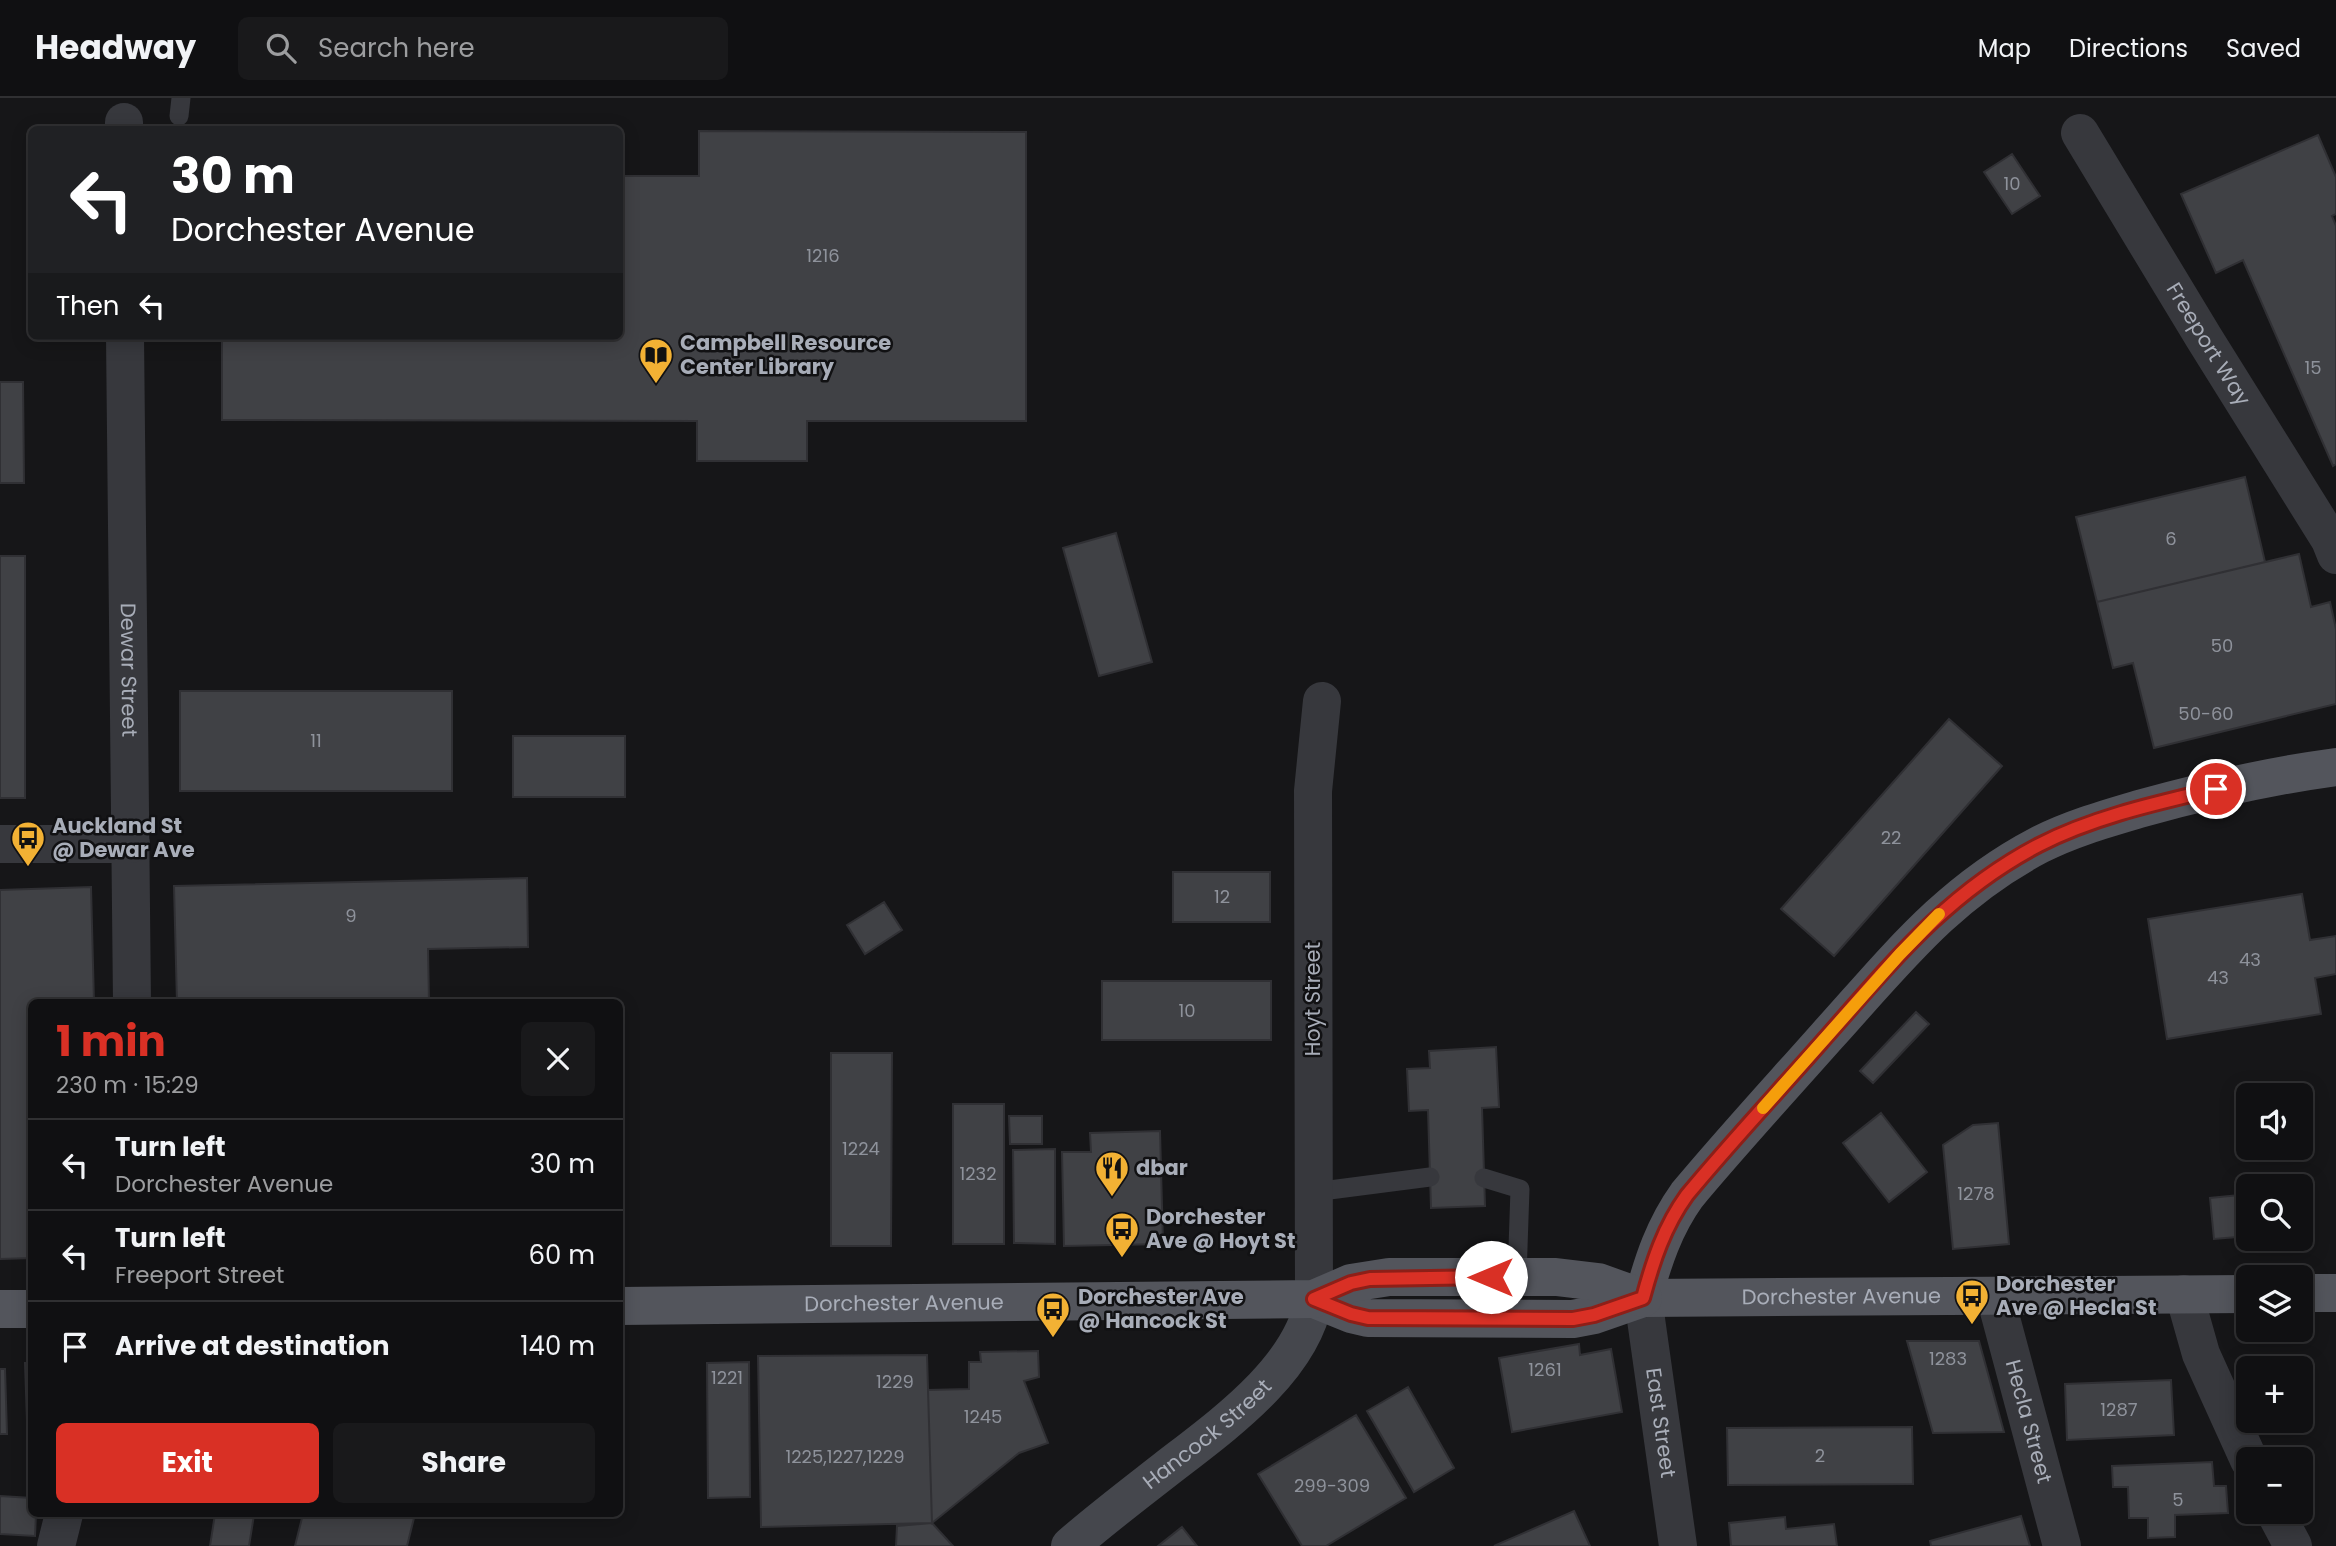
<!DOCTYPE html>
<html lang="en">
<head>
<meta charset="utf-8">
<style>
	:root { --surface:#101012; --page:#19191b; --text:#f1f3f6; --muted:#9c9d9f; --line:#303032; --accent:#d93025 }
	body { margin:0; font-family:Poppins,sans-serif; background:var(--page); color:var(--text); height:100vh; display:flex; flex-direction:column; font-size:26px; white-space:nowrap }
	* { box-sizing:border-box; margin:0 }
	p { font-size:23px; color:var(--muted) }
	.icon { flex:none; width:38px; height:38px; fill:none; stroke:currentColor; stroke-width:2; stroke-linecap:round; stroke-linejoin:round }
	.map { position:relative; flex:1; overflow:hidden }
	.drawer { position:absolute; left:28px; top:901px; width:595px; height:518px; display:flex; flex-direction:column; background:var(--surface); border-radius:10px; box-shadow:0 4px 18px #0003,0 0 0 2px var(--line) }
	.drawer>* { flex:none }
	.guide { position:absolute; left:28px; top:28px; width:595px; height:214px; border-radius:10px; box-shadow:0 4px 18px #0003,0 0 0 2px var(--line); background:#202124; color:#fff; overflow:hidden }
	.controls { position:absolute; left:2236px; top:985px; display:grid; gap:14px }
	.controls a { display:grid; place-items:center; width:77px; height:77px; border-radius:10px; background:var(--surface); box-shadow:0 4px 18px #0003,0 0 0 2px var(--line); font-size:35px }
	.pin { position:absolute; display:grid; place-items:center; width:60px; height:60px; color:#fff; margin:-30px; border:4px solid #fff; border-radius:50%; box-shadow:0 2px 7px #0007 }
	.me { position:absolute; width:77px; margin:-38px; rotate:270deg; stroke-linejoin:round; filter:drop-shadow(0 0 5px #0008) }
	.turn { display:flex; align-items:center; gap:24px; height:147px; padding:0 28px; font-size:32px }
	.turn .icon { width:91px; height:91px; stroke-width:2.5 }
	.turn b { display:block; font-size:49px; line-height:60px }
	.then { display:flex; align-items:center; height:66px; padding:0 28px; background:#0003; gap:14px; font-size:26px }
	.round { display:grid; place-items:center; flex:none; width:74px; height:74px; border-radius:10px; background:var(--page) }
	.overview { display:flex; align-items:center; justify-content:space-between; height:119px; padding:0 28px }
	h1 { font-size:42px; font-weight:700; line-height:52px; color:var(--accent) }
	.action { display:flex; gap:14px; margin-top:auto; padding:14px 28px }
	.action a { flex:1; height:80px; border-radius:10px; background:var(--accent); color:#fff; font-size:28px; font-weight:700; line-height:80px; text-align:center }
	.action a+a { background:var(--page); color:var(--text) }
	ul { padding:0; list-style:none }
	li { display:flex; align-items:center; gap:21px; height:91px; padding:0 28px; border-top:2px solid var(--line) }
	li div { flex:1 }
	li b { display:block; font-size:26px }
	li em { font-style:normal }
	header { display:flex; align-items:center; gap:42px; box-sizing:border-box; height:98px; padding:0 35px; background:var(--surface); border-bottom:2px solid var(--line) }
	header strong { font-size:33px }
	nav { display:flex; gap:38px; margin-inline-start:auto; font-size:24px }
	.search { width:490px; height:63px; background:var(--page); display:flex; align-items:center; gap:18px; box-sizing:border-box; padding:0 24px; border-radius:10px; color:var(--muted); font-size:26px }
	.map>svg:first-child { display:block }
	.building { fill:#404145; stroke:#303034; stroke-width:2 }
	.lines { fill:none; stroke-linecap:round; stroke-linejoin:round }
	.lane { stroke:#37383d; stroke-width:19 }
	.street { stroke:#37383d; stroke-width:38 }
	.secondary { stroke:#45474d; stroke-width:38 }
	.primary { stroke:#53555c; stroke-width:38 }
	.route-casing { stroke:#8d1f18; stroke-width:18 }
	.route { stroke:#d93025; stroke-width:12 }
	.slow { stroke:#f59e0b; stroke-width:12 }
	.labels { text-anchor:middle; stroke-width:5; stroke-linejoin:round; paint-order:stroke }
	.number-label { font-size:18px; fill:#8e929b }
	.poi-label { font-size:21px; font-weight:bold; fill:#a8adb8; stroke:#111113; text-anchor:start }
	.street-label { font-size:21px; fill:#a8adb8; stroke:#111113 }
</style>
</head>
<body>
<header>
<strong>Headway</strong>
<div class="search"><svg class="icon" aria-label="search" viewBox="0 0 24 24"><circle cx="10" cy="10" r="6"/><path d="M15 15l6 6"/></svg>Search here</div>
<nav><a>Map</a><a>Directions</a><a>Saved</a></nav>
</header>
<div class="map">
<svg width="2336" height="1448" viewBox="0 0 2336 1448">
	<rect width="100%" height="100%" fill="#161618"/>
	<path class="building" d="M 699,33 L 1026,34 L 1026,323 L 807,323 L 807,363 L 697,363 L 697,323 L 222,322 L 222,238 L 620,238 L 620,78 L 699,78 Z
		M 2318,37 L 2336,79 L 2336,116 L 2332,118 L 2336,128 L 2336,366 L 2333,368 L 2243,162 L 2216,175 L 2181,96 Z
		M 2012,56 L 2040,98 L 2012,116 L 1984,74 Z
		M 0,284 L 23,284 L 24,385 L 0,385 Z
		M 2245,379 L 2265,464 L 2097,504 L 2076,419 Z
		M 1116,435 L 1152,564 L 1099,578 L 1063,450 Z
		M 2299,456 L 2311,509 L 2330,504 L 2336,531 L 2336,606 L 2154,650 L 2133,565 L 2113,570 L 2097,504 Z
		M 0,458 L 25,458 L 25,700 L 0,700 Z
		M 180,593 L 452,593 L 452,693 L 180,693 Z
		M 1949,621 L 2002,668 L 1834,858 L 1781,811 Z
		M 513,638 L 625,638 L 625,699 L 513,699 Z
		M 1173,774 L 1270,774 L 1270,824 L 1173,824 Z
		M 527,780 L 528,849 L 428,851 L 429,905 L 177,905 L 174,788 Z
		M 91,789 L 94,905 L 32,905 L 32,1160 L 0,1161 L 0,792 Z
		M 2302,796 L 2310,842 L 2336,838 L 2336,876 L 2315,880 L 2321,916 L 2167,941 L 2148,821 Z
		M 884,804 L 902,832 L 865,856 L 847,827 Z
		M 1102,883 L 1271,883 L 1271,942 L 1102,942 Z
		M 1916,914 L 1929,926 L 1873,985 L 1860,973 Z
		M 1496,949 L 1499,1009 L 1482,1010 L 1485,1108 L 1431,1110 L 1428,1012 L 1409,1013 L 1407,971 L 1430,970 L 1429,953 Z
		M 831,955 L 892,955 L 891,1148 L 831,1148 Z
		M 953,1006 L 1004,1006 L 1004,1146 L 953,1146 Z
		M 1881,1015 L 1927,1074 L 1889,1104 L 1843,1045 Z
		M 1009,1018 L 1042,1018 L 1042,1046 L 1010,1046 Z
		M 1998,1025 L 2009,1146 L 1953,1151 L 1943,1047 L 1973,1027 Z
		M 1160,1033 L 1163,1146 L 1064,1148 L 1062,1054 L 1091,1054 L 1090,1035 Z
		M 1055,1051 L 1055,1146 L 1014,1145 L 1013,1052 Z
		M 2249,1096 L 2249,1138 L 2214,1141 L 2210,1100 Z
		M 1907,1243 L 1979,1243 L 2004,1334 L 1933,1335 Z
		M 1579,1246 L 1580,1257 L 1611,1251 L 1622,1314 L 1512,1334 L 1499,1260 Z
		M 1038,1253 L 1039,1279 L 1024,1283 L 1048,1345 L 1019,1355 L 932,1425 L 928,1292 L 969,1291 L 969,1264 L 981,1264 L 980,1254 Z
		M 927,1257 L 932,1425 L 761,1429 L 758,1258 Z
		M 749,1264 L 750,1399 L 708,1400 L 707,1265 Z
		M 25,1265 L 32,1265 L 32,1351 L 28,1351 Z
		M 0,1271 L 5,1271 L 7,1336 L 0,1336 Z
		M 2171,1282 L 2174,1337 L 2067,1342 L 2065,1286 Z
		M 1408,1289 L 1454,1370 L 1414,1394 L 1367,1313 Z
		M 1356,1317 L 1406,1400 L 1326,1448 L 1302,1448 L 1258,1376 Z
		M 1912,1329 L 1913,1386 L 1728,1387 L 1727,1330 Z
		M 2212,1364 L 2214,1388 L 2226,1388 L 2228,1415 L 2175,1417 L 2175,1439 L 2148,1440 L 2148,1420 L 2129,1420 L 2128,1389 L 2113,1389 L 2112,1368 Z
		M 0,1398 L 32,1400 L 32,1416 L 36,1416 L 35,1438 L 0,1436 Z
		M 1574,1413 L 1590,1448 L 1494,1448 Z
		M 215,1416 L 254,1417 L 249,1448 L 210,1448 Z
		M 303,1416 L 415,1416 L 407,1448 L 295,1448 Z
		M 2021,1418 L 2030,1448 L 1931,1448 L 1930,1443 Z
		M 1785,1419 L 1786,1431 L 1834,1426 L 1837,1448 L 1731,1448 L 1729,1425 Z
		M 932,1425 L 953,1448 L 896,1448 L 897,1428 Z
		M 1182,1429 L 1197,1448 L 1158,1448 Z"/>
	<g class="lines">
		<path class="lane" d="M 179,18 L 181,0
			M 1484,1080 L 1520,1091 L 1517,1179
			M 1314,1094 L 1430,1079"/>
		<g class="street">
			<path d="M 124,24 L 124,32"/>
			<path id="s1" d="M 2080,35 L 2204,240 L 2330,442 L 2336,457"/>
			<path id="s2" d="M 125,238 L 132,905"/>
			<path d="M 0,746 L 131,746"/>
			<path d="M 2184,1196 L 2201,1256 L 2249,1362"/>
			<path id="s3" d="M 1995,1198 L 2062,1448"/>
			<path id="s4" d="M 1643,1200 L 1678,1448"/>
			<path d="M 1314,1201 L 1313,693 L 1322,603"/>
			<path d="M 2275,1414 L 2293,1448"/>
			<path d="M 56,1448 L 64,1416"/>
		</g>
		<path class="secondary" id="s5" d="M 1070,1448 C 1101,1421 1134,1396 1166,1371 C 1220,1329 1302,1272 1314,1201"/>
		<g class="primary">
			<path d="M 2301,1195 L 2336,1195"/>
			<path d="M 1643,1200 C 1653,1163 1664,1129 1687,1097 C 1732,1043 1780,991 1827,938 C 1895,863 1947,795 2039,747 C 2070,731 2105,721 2139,711 C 2204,693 2269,678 2336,669"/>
			<path id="s6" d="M 1314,1201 L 1351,1216 L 1368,1220 L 1573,1221 L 1594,1217 L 1643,1200 L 2249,1196"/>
			<path id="s7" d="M 620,1208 L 1314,1201 L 1351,1185 L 1389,1179 L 1556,1179 L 1598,1184 L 1643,1200"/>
			<path d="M 0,1211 L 32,1211"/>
		</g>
	</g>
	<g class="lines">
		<g class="route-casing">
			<path id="route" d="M 1491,1179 L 1370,1181 L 1351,1185 L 1314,1201 L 1351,1216 L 1368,1220 L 1573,1221 L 1594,1217 L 1643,1200 C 1653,1163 1664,1129 1687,1097 C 1730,1045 1776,996 1820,946 C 1889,868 1945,796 2039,747 C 2093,719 2157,705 2216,691"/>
		</g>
		<use href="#route" class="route"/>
		<path class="slow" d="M 1763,1010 L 1900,856 L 1939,816"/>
	</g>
	<defs>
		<g id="library-pin" transform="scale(1.75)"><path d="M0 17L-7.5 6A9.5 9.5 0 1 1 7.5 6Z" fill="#f2b134" stroke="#111113"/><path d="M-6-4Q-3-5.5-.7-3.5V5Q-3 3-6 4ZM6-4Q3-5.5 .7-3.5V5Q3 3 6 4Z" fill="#111"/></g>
		<g id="bus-pin" transform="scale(1.75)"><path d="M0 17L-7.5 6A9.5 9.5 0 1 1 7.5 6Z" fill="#f2b134" stroke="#111113"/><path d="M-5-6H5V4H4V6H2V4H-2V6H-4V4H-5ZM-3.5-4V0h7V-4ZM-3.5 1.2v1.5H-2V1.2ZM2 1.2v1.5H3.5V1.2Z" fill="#111"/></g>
		<g id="restaurant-pin" transform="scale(1.75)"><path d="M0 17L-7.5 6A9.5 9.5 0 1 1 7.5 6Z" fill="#f2b134" stroke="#111113"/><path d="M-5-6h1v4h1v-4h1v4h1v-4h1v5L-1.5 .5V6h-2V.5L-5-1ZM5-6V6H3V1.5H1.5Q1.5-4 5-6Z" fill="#111"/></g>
	</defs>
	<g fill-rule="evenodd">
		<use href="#library-pin" x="656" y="257"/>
		<use href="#bus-pin" x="28" y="740"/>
		<use href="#restaurant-pin" x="1112" y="1070"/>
		<use href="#bus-pin" x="1122" y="1131"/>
		<use href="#bus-pin" x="1972" y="1198"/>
		<use href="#bus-pin" x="1053" y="1211"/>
	</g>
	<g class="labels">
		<g class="number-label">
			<text x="2012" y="92">10</text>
			<text x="823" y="164">1216</text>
			<text x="2313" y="276">15</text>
			<text x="2171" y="447">6</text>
			<text x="2222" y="554">50</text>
			<text x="2206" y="622">50-60</text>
			<text x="316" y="649">11</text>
			<text x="1891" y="746">22</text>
			<text x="1222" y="805">12</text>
			<text x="351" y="824">9</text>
			<text x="2250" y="868">43</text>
			<text x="2218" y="886">43</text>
			<text x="1187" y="919">10</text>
			<text x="861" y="1057">1224</text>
			<text x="978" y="1082">1232</text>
			<text x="1976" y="1102">1278</text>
			<text x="1948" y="1267">1283</text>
			<text x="1545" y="1278">1261</text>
			<text x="727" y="1286">1221</text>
			<text x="895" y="1290">1229</text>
			<text x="2119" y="1318">1287</text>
			<text x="983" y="1325">1245</text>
			<text x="1820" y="1364">2</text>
			<text x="845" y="1365">1225,1227,1229</text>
			<text x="1332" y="1394">299-309</text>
			<text x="2178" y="1408">5</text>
		</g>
		<g class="poi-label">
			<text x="680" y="252">Campbell Resource<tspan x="680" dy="24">Center Library</tspan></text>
			<text x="52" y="735">Auckland St<tspan x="52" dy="24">@ Dewar Ave</tspan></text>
			<text x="1136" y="1077">dbar</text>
			<text x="1146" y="1126">Dorchester<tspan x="1146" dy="24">Ave @ Hoyt St</tspan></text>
			<text x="1996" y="1193">Dorchester<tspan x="1996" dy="24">Ave @ Hecla St</tspan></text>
			<text x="1078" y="1206">Dorchester Ave<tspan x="1078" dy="24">@ Hancock St</tspan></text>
		</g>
		<g class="street-label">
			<text dy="7" stroke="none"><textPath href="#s1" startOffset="247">Freeport Way</textPath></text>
			<text dy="7" stroke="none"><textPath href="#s2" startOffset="334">Dewar Street</textPath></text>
			<text transform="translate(1313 901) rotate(-90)" y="7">Hoyt Street</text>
			<text dy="7" stroke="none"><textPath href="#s6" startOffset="534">Dorchester Avenue</textPath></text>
			<text dy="7" stroke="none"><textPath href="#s7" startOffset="284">Dorchester Avenue</textPath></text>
			<text dy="7" stroke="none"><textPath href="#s3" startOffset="130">Hecla Street</textPath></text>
			<text dy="7" stroke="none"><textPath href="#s4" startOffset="126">East Street</textPath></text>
			<text dy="7" stroke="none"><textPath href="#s5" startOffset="177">Hancock Street</textPath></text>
		</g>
	</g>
</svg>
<div class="controls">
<a><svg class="icon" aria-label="sound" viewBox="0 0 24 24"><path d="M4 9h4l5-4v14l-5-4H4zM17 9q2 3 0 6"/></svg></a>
<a><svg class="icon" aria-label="search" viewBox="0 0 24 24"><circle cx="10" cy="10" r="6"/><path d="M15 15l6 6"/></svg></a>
<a><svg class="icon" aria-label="layers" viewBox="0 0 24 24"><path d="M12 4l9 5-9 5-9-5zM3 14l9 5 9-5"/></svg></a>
<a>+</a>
<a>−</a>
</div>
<div class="pin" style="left:2216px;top:691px;background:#d93025"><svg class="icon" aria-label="arrive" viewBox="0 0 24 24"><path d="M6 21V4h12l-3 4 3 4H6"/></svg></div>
<svg class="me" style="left:1491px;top:1179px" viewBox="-20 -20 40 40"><circle r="19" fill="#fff"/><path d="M0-13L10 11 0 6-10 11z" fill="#d93025"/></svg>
<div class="guide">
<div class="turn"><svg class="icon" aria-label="left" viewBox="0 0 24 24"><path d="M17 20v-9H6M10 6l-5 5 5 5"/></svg><div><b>30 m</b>Dorchester Avenue</div></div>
<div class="then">Then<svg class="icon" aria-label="left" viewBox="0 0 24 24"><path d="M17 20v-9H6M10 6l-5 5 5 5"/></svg></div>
</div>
<section class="drawer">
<div class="overview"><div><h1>1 min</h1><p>230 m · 15:29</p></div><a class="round"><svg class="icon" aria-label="close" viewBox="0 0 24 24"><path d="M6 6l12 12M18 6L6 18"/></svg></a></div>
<ul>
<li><svg class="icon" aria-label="left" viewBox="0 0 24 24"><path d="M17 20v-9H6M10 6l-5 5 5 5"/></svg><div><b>Turn left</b><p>Dorchester Avenue</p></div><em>30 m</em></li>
<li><svg class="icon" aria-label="left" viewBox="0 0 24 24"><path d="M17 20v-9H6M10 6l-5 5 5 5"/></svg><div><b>Turn left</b><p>Freeport Street</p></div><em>60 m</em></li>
<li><svg class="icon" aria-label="arrive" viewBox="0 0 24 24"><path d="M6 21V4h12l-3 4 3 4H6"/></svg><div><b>Arrive at destination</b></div><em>140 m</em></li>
</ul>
<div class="action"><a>Exit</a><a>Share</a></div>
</section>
</div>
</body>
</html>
